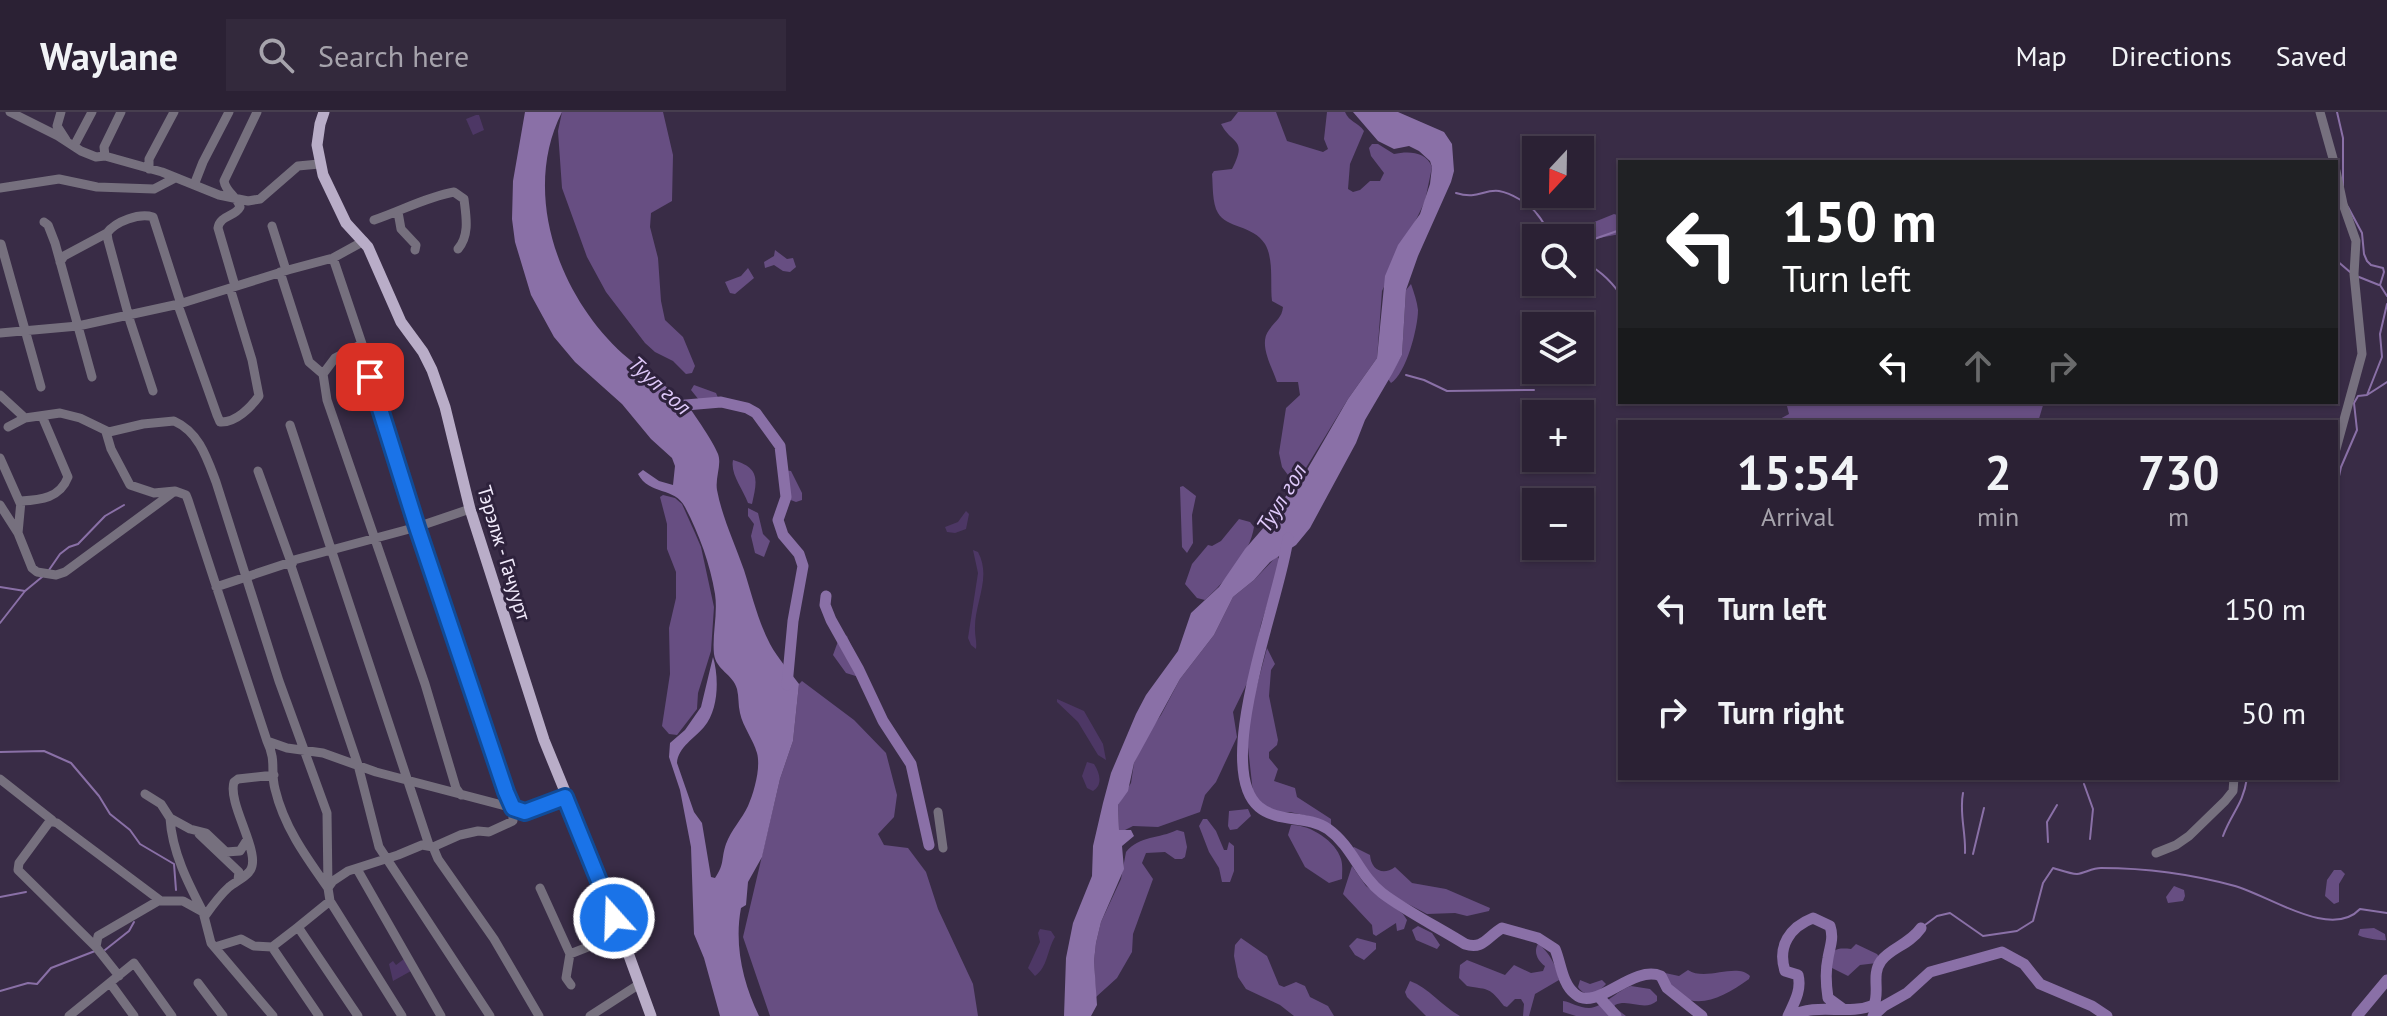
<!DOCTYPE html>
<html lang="en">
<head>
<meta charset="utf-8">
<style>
	:root { --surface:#2b2134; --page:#33293c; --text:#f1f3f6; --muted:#a6a3ac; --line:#473e4f }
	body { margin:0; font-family:"PT Sans",sans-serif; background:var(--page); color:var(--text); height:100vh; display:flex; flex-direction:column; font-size:30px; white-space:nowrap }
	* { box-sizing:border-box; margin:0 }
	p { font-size:26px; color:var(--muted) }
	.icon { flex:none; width:44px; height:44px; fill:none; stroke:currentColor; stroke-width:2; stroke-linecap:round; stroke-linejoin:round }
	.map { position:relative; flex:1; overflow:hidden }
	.panel { position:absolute; left:1618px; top:308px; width:720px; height:360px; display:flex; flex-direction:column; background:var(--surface); border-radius:0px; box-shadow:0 2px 6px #0004,0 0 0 2px var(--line) }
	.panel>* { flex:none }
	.guide { position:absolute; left:1618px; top:48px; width:720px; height:244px; border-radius:0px; box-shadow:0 2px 6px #0004,0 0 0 2px var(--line); background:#202124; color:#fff; overflow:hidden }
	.needle { width:52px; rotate:202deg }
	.controls { position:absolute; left:1522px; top:24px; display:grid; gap:16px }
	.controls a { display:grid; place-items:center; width:72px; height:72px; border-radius:0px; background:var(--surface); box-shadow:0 2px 6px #0004,0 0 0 2px var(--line); font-size:40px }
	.pin { position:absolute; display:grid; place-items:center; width:68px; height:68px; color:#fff; margin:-34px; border-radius:16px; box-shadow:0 4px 12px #0006 }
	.me { position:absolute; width:88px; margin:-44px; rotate:340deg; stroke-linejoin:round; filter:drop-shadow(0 0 6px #0008) }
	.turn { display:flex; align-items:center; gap:28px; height:168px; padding:0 32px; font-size:36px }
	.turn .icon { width:104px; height:104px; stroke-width:2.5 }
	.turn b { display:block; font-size:56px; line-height:68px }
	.lanes { display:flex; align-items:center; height:76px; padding:0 32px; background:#0003; justify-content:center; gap:40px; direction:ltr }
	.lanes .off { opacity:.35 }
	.eta { display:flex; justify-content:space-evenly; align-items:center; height:136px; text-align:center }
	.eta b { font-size:48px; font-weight:800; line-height:56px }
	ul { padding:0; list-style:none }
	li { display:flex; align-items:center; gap:24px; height:104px; padding:0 32px }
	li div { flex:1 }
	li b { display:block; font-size:30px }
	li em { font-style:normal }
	header { display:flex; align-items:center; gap:48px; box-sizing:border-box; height:112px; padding:0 40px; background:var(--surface); border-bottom:2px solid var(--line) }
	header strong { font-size:38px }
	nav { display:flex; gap:44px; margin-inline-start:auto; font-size:28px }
	.search { width:560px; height:72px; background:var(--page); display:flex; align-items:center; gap:20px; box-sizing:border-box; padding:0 28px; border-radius:0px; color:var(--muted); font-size:30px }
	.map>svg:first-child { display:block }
	.green { fill:#4d3765 }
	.forest { fill:#674e82 }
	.water { fill:#8a70a7 }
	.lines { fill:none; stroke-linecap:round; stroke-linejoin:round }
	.stream { stroke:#8a70a7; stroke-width:2 }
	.river { stroke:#8a70a7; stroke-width:11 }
	.minor { stroke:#76707e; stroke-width:9 }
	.major { stroke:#b9adc8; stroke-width:11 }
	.route-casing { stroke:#114b97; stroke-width:20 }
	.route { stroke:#1a73e8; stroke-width:14 }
	.labels { text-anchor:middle; stroke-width:6; stroke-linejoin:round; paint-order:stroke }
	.street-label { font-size:20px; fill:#f2ebfc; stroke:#2e223c }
	.water-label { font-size:22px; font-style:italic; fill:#dec8f9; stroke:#2e223c }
</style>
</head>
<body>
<header>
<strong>Waylane</strong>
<div class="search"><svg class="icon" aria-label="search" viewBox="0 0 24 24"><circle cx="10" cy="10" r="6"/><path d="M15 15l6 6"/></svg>Search here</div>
<nav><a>Map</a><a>Directions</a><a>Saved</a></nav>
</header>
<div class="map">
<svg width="2387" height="904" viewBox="0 0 2387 904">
	<rect width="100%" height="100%" fill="#392c46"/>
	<path class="green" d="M 476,3 L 479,3 L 484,18 L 473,23 L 466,7 Z
		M 966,399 L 969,402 L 966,417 L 955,421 L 947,420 L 945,415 L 958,410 Z
		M 973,438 L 978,440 C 992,466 974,491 975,518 C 975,525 977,530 976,537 L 971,533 L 968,526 L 978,461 Z
		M 1057,587 L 1084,599 L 1103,632 L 1106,648 L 1098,643 L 1078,610 L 1057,590 Z
		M 1087,650 L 1094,652 C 1100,661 1103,673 1093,679 L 1087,676 L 1082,664 Z
		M 1040,817 L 1051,819 L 1055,825 C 1047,838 1048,855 1035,864 L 1028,856 L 1040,830 L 1038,821 Z
		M 404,847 L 411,859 L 393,869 L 389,852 L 393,849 L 396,853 Z"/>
	<path class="forest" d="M 562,0 L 663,0 L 673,43 L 672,89 L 651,101 L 650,115 L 658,146 L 661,189 L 665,208 L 683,225 L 695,254 L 692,261 L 686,262 L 673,249 L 655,240 L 645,231 L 606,180 L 587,145 L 562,76 L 558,19 Z
		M 1238,0 L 1276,0 L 1287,29 L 1323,40 L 1328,37 L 1324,27 L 1327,0 L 1345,0 C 1349,10 1358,10 1364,19 L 1350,52 L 1348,77 L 1353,80 L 1360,78 L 1370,69 L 1380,69 L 1384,61 L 1371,44 L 1369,36 L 1372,32 L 1378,32 L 1394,42 C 1408,39 1426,39 1432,55 L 1425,89 L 1382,179 L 1377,246 L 1348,287 L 1298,369 L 1291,367 L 1282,355 L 1279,341 L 1286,296 L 1300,283 L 1298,270 L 1277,270 C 1272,255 1258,232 1269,218 C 1275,209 1282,206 1283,195 L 1272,189 C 1270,172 1274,147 1265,132 C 1253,113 1226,116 1218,101 C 1212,91 1213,73 1212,62 L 1214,59 L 1232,57 C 1248,26 1232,33 1221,12 L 1231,9 Z
		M 1614,102 L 1620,104 L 1620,122 L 1599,126 L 1582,121 L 1582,115 Z
		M 775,138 L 787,147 L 793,146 L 796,155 L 790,160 L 783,159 L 774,153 L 765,156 L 764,150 L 774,144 Z
		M 748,156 L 754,166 L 735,182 L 730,181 L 725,170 L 741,164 Z
		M 1411,172 C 1414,181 1417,189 1418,198 C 1418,216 1406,262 1391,271 L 1388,267 L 1402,243 L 1406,178 Z
		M 694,273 L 716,281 L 719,288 L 699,288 L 691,278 Z
		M 1786,290 L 2044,290 L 2038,310 L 1760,310 L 1776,309 L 1789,302 Z
		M 733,348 C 761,356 757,369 752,392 L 748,391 C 743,377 730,362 733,348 Z
		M 783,358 L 791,359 L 802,381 L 802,388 L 796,390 L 788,387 Z
		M 1183,374 L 1196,384 L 1192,403 L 1193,431 L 1187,441 L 1182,435 L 1180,375 Z
		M 663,383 L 675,386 L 682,392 L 695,421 L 701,435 L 714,495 L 711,539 L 698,581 L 697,597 L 677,623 L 669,622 L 662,614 L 670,562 L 669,516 L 676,486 L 676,460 L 667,437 L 667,412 L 660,385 Z
		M 748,396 L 758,401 L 763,422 L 770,429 L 764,445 L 755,441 L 751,424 L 754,412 L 748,404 Z
		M 1239,407 L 1250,410 L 1254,415 C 1250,442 1224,470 1205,488 L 1197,486 L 1185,472 L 1192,452 L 1208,433 L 1212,434 L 1221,429 Z
		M 1277,444 L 1281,450 L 1261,512 L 1251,563 L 1233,600 L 1237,625 L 1216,670 L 1205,683 L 1200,700 L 1158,715 L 1133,714 L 1123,719 L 1119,718 L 1118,693 L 1131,671 L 1134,651 L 1147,623 L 1161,603 L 1180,567 L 1214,523 L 1233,485 L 1254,468 Z
		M 841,521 L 847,524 C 851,536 862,550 863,561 L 859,565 L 846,561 L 833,543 Z
		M 1267,536 L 1275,552 L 1271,558 L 1269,584 L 1278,628 L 1277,633 L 1269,640 L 1269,646 L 1278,657 L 1274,669 L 1295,676 L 1297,685 L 1331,707 L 1331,713 L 1308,704 L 1290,700 L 1276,701 L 1266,697 L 1253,681 L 1247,626 L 1248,607 Z
		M 802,569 L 854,608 L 886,641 L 897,683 L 894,705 L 878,722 L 884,733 L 908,736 L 926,760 L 938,797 L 973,872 L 978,904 L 770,904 L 743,825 L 780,667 L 793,629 L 799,572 Z
		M 1248,697 L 1251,704 L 1237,717 L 1230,718 L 1228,714 L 1229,699 Z
		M 1203,707 L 1207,707 L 1216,719 L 1224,738 L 1227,738 L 1229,730 L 1234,734 L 1234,759 L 1230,770 L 1222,770 L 1219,756 L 1209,740 L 1199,714 Z
		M 1291,713 C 1309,712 1336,729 1341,747 C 1343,754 1342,760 1342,767 L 1329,771 L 1305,755 L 1288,723 Z
		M 1177,718 L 1184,720 L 1187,735 L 1185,745 L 1182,747 L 1175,747 L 1165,740 L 1146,741 L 1142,751 L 1153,767 L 1133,822 L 1132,840 L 1117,866 L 1096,885 L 1094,849 L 1096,831 L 1101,810 L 1121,767 L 1126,740 C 1140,723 1159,727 1177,718 Z
		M 1354,735 L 1370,743 C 1371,758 1383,764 1395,755 L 1412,771 L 1446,777 L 1490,796 L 1489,799 L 1467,804 L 1455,801 L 1427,802 L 1389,782 L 1372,767 L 1353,736 Z
		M 1352,754 L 1366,774 L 1403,802 L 1407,808 L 1404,817 L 1397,819 L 1396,811 L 1376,824 L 1373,822 L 1372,813 L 1343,782 Z
		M 2334,758 L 2341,758 L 2345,762 L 2339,772 L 2339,790 L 2334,792 L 2325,784 L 2327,768 Z
		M 2174,774 L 2184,778 L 2185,784 L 2183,789 L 2168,791 L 2166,785 Z
		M 1418,814 L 1432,821 L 1440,833 L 1437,837 L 1416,828 L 1412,818 Z
		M 2374,816 L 2385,822 L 2386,828 C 2382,829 2363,826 2358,823 L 2360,817 Z
		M 1241,826 L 1267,844 L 1279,873 L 1284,875 L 1296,870 L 1305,874 L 1310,885 L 1328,894 L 1334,904 L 1294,904 L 1280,893 L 1246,877 L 1238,865 L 1234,844 L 1235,833 Z
		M 1357,826 L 1376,831 L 1376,837 L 1364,848 L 1355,843 L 1349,834 Z
		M 1538,832 C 1549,839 1558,857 1559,868 L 1535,882 L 1529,904 L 1523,904 L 1524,892 L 1521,887 L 1515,887 L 1507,895 L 1504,894 C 1489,875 1490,878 1467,874 L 1459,866 L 1460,853 L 1467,848 L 1505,863 L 1514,853 L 1531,861 L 1543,859 L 1545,854 C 1538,849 1533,840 1538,832 Z
		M 1856,832 L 1877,842 L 1880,846 L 1877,851 L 1860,853 L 1848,864 L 1832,856 L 1829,850 C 1832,836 1838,836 1851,837 Z
		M 1688,858 C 1706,870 1736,850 1750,864 L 1749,867 C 1718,889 1687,904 1664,866 L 1665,861 L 1679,864 Z
		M 1580,868 L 1590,872 L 1602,868 L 1606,872 C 1598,881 1586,887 1578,875 Z
		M 1410,869 C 1429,876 1442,894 1460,904 L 1426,904 L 1407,885 L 1405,880 Z
		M 1631,874 L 1650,877 L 1657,884 L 1657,889 C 1644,900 1629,886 1615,893 L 1614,895 L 1626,904 L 1576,904 L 1563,900 L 1563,889 C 1571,890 1579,896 1589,896 C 1604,895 1616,879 1631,874 Z"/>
	<path class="water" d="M 525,0 L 562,0 C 521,81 559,184 623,242 C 641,258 662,271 681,286 C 689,293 714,331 718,342 C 722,353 715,365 717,378 C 722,405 735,432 744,458 C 752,483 758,509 770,532 C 778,547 789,558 799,572 L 793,629 L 780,667 L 762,745 L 748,770 L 746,793 L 741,796 C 734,833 743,871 759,904 L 720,904 L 704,846 L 694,822 L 691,735 L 680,678 L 669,645 L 670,631 L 685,618 L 701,595 L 713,545 C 719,565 719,597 704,615 C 695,626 678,635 677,651 L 694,700 L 702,711 L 711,765 L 715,766 C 725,752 721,746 726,732 C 731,718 742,707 748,694 C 754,680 761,656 757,641 C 753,627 743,615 740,601 C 738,593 739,585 737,577 C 733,562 716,558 714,542 C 712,522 718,502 715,482 C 710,451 699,422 685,395 C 675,375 649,383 638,362 L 643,358 L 659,369 L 673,373 L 675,354 L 672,346 L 651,327 L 622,292 L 575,250 L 554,225 L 531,183 L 515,130 L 512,107 L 513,69 Z
		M 1353,0 L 1398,0 L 1444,20 L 1452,32 L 1454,59 L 1451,70 L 1418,144 L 1406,178 L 1402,243 L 1392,262 L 1365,308 L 1356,331 L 1310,416 L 1296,433 L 1270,450 L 1254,468 L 1233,485 L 1214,523 L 1180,567 L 1134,651 L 1128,679 L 1118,693 L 1119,718 L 1131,718 L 1134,724 L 1122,734 L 1124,757 L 1101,810 L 1096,831 L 1094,849 L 1097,893 L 1091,904 L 1064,904 L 1066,846 L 1073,811 L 1092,764 L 1093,734 L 1103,691 L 1111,661 L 1136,602 L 1146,583 L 1178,539 L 1191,501 L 1219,475 L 1245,437 L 1272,406 L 1280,391 L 1304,363 L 1348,287 L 1377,246 L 1385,164 L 1398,133 L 1420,102 L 1430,72 L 1432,55 L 1430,49 L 1419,39 L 1409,34 L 1394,37 L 1378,29 Z"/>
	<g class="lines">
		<path class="stream" d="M 2337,0 L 2343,26 L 2343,74
			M 1456,81 C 1478,88 1483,77 1499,79 C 1511,81 1530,92 1537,102 C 1545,111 1546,119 1557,126
			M 2348,95 L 2362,121 L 2364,142 L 2367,149 L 2371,153 L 2383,156 L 2384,160 L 2380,173 L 2387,184
			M 1543,116 L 1546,126
			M 1580,132 L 1620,118
			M 1580,147 C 1597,157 1609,166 1620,182
			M 2336,148 L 2350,160
			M 2359,165 L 2379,173
			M 1406,263 L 1424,268 L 1447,279 L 1534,278
			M 2367,283 L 2382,245 L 2380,222 L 2387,192
			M 2336,378 L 2341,355 L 2357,318 L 2354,291 L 2358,284 L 2367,283 L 2387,270
			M 49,458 L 60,442 L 69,435 L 78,432 L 105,404 L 124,393
			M 0,475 L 25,479
			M 0,511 L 25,479 L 42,465
			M 0,640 L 44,639 L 71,651 L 99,684 L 110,702 L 130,718 L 140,732 L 174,752 L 176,778
			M 2084,672 L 2093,697 L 2090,727
			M 1963,681 C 1959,701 1966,720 1965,741
			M 2223,724 C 2232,700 2243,693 2247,666
			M 2048,730 L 2047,710 L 2057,693
			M 1973,742 L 1984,696
			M 0,785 L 26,780
			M 1921,816 L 1937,804 L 1950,801 L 1983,824 L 2017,819 L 2033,809 L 2043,771 L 2053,756 C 2060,758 2070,762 2077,762 C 2085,761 2092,756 2101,756 C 2145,756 2191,762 2235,774 C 2268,783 2331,828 2360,797 L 2387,801
			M 105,838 L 129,819 L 134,810
			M 0,879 L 28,871 L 37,872 L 51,856 L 95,839"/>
		<path class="river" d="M 674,294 L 721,290 L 747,296 L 756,301 L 780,334 L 786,385 L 778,408 L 783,423 L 799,442 L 803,454 L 793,509 L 787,573
			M 1288,426 C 1282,482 1211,655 1259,695 C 1278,711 1308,703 1328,717 C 1353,735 1359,763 1382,781 C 1407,800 1438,815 1465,832 C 1483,838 1487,825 1502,816 L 1538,826 L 1555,837 C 1561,851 1562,872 1575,882 C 1596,901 1632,852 1661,864 L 1667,876 L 1702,904
			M 826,484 L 825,493 L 831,508 L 859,558 L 883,609 L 911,652 L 929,733
			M 1599,885 L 1616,904
			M 1788,904 C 1794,891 1802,878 1798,863 L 1785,859 C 1777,834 1790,815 1813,806 L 1830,814 C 1834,826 1830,834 1828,846 C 1825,860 1826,873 1828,886 L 1843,897
			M 1791,904 C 1818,890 1847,904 1874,893 C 1880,879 1871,863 1881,849 C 1890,836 1909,833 1921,816
			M 1873,904 L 1884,894 L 1907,881 L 1930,860 L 2002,840 L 2024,852 L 2040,872 L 2092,894 L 2107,904
			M 2357,904 L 2387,868"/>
		<path class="minor" d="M 10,0 L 58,24 L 81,39 L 96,45 L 105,44
			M 61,0 L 57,14 L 66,28
			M 121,0 L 104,35 L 105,44 L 162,60 L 219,83 L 248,89 L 260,87 L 298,54 L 319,52
			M 2320,0 L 2334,50
			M 74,34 L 92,0
			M 149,57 L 149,47 L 174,0
			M 2336,59 L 2343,92 L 2356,129 L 2354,162 L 2362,242 L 2336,337
			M 194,73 L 203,50 L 229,0
			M 0,76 L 59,67 L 97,75 L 154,77 L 175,66
			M 398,100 L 401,117 L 416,133 L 415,138
			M 374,108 C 401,99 426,85 454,80 L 464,87 C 466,104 470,123 458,137
			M 44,110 L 48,113 L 55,131 L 92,265
			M 272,114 L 286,158
			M 1,132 L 41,275
			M 60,150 L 64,144 L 107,121
			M 280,160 L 309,250 L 323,262 L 327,288 L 425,572 L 456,676 L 461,683
			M 235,174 L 218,116 C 220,103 235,105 240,95 C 238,85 226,81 224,69 L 257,0
			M 178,193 L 217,303 L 220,310 C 236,311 251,295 259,284 L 252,248 L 230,176
			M 0,221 L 78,214 L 179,192 L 288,158 L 333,146 L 364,129
			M 323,262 L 335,246 L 362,232 L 333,146
			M 370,265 L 417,415 L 513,696 L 525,700 L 565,685
			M 153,279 L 130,209 L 108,128 L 107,121 C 116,109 139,101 153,105 L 181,192
			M 0,283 L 25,306
			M 290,313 L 429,733
			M 8,315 L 25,306 L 60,301 L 80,306 L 109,320 L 143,312 L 174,309 C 199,320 207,346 216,370 L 279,569 L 327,701 L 328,776
			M 106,320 L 111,337 L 130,373 L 154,381 L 175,379
			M 0,346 L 20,391
			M 0,393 L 18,421 L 32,456 L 37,460 L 56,463 L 65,460 L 175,379 L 186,383 L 188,388 L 267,629 L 287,636 L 323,641 L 376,660 L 513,696 L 513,709 L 489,720 L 478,719 L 460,723 L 433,735 L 422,733 L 398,743 L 348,759 L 333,769 L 328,776 L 330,789 L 298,815
			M 470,397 L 417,415 L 294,448 L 291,454 L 358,653 L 379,735 L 490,904
			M 18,421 L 21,389 C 41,388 60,386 68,365 L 42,304
			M 216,475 L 291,450 L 258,359
			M 267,629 C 277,650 270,658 275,677 C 284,715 306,745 328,776
			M 0,667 L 52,708
			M 145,682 L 161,692 L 170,706 L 190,717 L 206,721 L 226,740 L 240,739 L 247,728
			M 938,700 L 943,736
			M 170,706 C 172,740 188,771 203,800
			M 199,722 L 239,760 L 238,768
			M 433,735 L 438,747 L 494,827 L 539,904
			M 2156,741 L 2176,733 L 2189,724 L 2225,689 L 2233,679 L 2234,666
			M 357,757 L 441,904
			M 540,776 L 570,842 L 621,822
			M 330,789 L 402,904
			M 205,804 C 212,794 220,783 229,775 C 235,770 244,766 249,760 C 264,744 227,693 234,670 L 238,667 L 274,663
			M 96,835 L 18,758 L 19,751 L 50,709 L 57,711 L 161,789
			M 215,835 L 241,827 L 254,834 L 272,835
			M 570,842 L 566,866 L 571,873
			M 119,864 L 96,835 L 98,824 L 158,789 L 183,789 L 203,800 L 211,831 L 273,904
			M 110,871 L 134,904
			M 198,871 L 223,904
			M 69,904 L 134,851 L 172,904
			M 319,904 L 272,835 L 298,815 L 358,904
			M 590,904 L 638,873"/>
		<path class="major" d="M 324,0 L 320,12 L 317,33 L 323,63 L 346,111 L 368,135 L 401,210 L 423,240 L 432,258 L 445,295 L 470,397 L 544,628 L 604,775 L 651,904"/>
	</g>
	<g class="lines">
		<g class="route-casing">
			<path id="route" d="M 370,265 L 417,415 L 506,680 L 513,696 L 525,700 L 565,685 L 614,806"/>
		</g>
		<use href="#route" class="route"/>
	</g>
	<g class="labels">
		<g class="street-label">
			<text transform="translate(504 441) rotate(73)" y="7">Тэрэлж - Гачуурт</text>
		</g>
		<g class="water-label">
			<text transform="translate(660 273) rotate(42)" y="8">Туул гол</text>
			<text transform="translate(1281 386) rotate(-59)" y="8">Туул гол</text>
		</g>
	</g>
</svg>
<div class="controls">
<a><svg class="needle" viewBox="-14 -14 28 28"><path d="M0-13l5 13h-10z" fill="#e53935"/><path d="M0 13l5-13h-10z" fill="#a6a3ac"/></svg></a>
<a><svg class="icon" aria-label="search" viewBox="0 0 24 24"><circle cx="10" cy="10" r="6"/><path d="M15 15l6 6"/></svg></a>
<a><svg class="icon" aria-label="layers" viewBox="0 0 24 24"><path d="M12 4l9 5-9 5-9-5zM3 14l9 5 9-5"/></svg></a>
<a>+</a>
<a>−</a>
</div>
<div class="pin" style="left:370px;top:265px;background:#d93025"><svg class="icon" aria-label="arrive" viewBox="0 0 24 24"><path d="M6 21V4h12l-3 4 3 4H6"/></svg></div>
<svg class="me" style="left:614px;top:806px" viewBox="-20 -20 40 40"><circle r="17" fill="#1a73e8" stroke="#fff" stroke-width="3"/><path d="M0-11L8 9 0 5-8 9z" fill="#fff"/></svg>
<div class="guide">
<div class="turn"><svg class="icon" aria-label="left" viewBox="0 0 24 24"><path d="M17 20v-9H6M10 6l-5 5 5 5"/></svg><div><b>150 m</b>Turn left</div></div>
<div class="lanes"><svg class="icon" aria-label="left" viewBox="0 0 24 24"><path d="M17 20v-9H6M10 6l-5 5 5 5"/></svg><svg class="icon off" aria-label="ahead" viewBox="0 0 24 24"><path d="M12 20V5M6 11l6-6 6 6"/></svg><svg class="icon off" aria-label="right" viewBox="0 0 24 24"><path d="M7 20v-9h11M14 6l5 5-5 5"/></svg></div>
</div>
<section class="panel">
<div class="eta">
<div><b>15:54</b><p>Arrival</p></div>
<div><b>2</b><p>min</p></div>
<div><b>730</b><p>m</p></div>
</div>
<ul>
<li><svg class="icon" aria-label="left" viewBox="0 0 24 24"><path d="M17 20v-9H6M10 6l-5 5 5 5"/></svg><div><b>Turn left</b></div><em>150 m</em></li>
<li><svg class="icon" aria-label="right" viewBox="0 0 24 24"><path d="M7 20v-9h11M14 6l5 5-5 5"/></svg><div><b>Turn right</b></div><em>50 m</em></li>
</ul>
</section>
</div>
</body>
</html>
